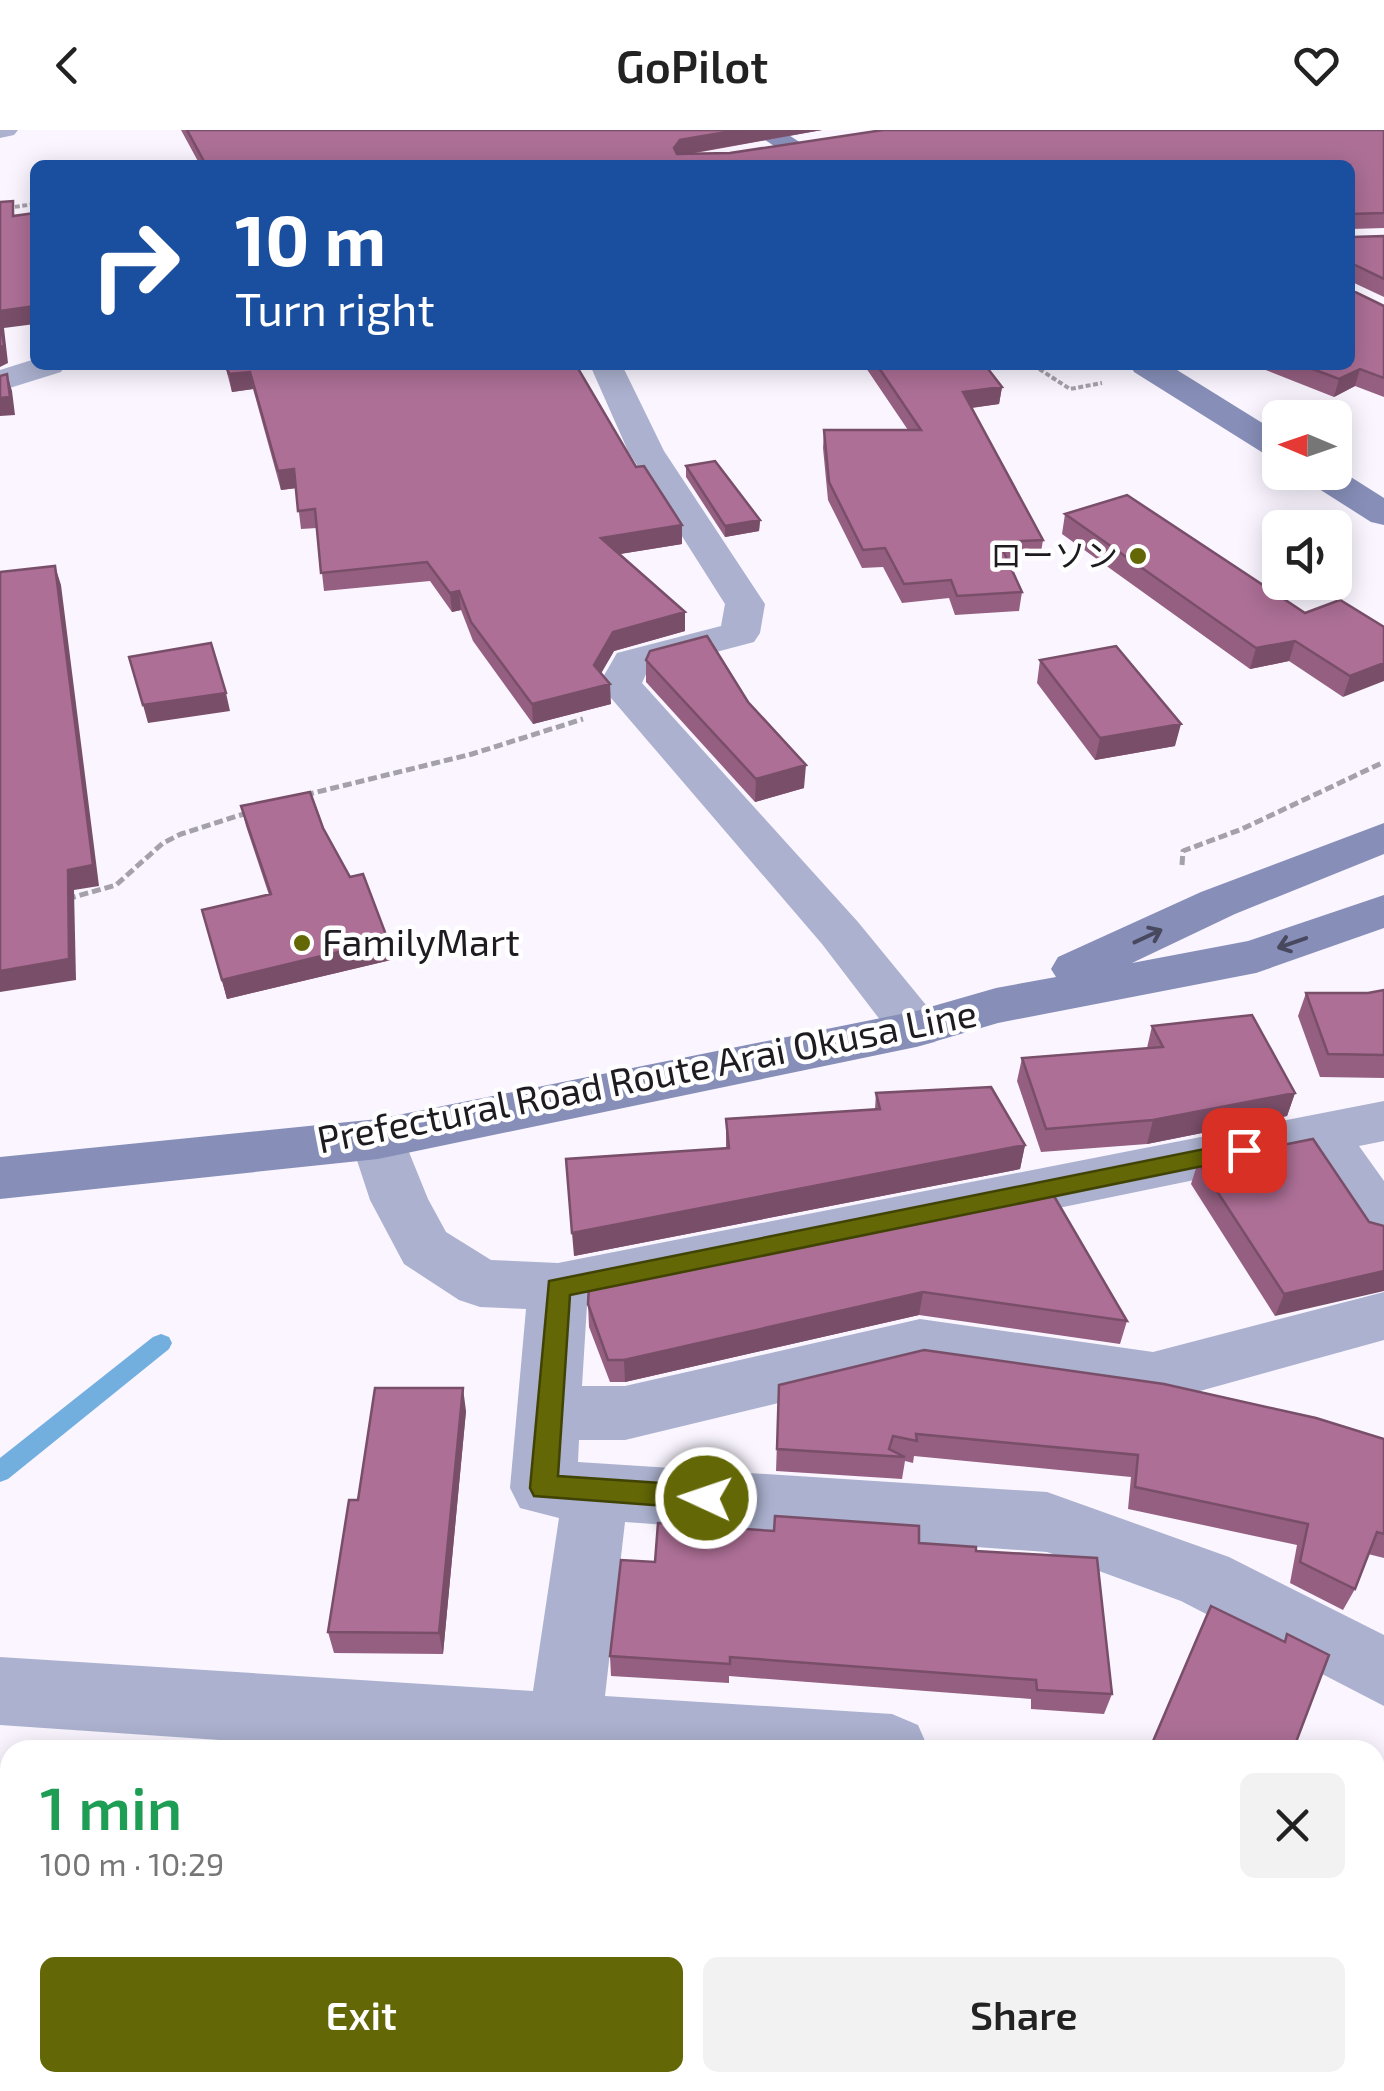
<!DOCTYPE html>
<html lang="en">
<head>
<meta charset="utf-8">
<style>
	:root { --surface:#fff; --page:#f2f2f2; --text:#222; --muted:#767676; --accent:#636705 }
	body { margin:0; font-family:"Exo 2","Noto Sans JP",sans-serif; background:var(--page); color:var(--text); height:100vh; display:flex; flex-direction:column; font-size:38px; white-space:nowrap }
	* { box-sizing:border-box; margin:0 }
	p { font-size:32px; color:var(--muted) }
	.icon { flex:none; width:55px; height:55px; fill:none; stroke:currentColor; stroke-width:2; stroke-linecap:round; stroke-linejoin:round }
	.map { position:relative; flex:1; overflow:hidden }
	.panel { position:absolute; left:0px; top:1610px; width:1385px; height:352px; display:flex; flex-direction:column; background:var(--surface); border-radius:30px 30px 0 0; box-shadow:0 5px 25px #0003 }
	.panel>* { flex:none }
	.banner { position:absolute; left:30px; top:30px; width:1325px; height:210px; border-radius:15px; box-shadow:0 5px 25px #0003; background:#1a4fa0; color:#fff; overflow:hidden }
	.needle { width:65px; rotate:272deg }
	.tools { position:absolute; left:1262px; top:270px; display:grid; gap:20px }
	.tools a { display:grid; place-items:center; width:90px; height:90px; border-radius:15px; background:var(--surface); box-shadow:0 5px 25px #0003; font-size:50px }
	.pin { position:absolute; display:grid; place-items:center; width:85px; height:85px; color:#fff; margin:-42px; border-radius:20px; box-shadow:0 5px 15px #0006 }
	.me { position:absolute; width:110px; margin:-55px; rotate:273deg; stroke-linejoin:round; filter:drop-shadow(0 0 8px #0008) }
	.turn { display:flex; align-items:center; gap:35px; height:210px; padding:0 40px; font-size:45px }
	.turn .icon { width:130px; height:130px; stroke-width:2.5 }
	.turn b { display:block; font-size:70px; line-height:85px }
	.round { display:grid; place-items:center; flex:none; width:105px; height:105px; border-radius:15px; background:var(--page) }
	.summary { display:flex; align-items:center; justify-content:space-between; height:170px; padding:0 40px }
	h1 { font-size:60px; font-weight:600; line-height:75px; color:#1e9e55 }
	.primary-button { display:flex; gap:20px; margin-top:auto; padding:20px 40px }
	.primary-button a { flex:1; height:115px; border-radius:15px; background:var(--accent); color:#fff; font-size:40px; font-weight:600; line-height:115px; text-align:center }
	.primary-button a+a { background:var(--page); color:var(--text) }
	header { display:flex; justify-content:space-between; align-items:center; height:130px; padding:0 40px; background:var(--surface); font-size:45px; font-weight:600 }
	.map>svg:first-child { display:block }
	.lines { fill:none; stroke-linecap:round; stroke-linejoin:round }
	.stream { fill:#72aede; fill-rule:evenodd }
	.path-far1 { stroke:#a5a1aa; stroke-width:4; stroke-dasharray:5 2.5; stroke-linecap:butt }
	.path { stroke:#a5a1aa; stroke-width:5; stroke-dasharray:9 4; stroke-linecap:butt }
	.street { fill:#abb1ce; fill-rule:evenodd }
	.secondary { fill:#878fb9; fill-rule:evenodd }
	.wall { fill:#955f81 }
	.shaded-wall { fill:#794e69 }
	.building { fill:#ad6f96; stroke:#794e69; stroke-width:2.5 }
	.oneway { stroke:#48495e }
	.route { fill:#636705; stroke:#404303; stroke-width:2.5 }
	.poi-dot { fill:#636705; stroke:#fff; stroke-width:4 }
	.labels { text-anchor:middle; stroke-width:9; stroke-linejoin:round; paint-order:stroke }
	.far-poi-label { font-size:32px; fill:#1e1b21; stroke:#fff; text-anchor:end }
	.poi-label { font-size:38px; fill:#1e1b21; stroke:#fff; text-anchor:start }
	.street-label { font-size:38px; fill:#1e1b21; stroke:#fff }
</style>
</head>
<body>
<header><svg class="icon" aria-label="back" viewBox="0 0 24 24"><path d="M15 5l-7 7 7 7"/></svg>GoPilot<svg class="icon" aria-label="heart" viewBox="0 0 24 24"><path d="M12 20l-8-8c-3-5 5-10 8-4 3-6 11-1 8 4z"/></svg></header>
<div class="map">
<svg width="1384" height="1961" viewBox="0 0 1384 1961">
	<rect width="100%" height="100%" fill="#faf5ff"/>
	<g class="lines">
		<path class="stream" d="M 161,1204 L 169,1207 L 172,1213 L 169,1219 L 8,1349 L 0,1352 L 0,1328 L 153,1207 Z"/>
		<path class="path-far1" d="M 0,79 L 35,74
			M 1033,235 L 1070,259 L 1102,253"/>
		<path class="path" d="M 305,665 L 472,624 L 583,589
			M 1182,735 L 1183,721 L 1242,699 L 1384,632
			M 67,769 L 116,755 L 163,713 L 181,704 L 250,682"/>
		<path class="street" d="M 0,0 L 18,0 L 14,5 L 0,8 Z
			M 35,229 L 35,235 L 65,235 L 61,242 L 0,261 L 0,240 Z
			M 590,235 L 622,235 L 664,321 L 765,474 L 760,503 L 754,512 L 648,540 L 642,553 L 858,792 L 935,886 L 942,899 L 935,912 L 916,917 L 897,912 L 822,814 L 599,554 L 617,523 L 721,496 L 725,474 L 628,321 Z
			M 1384,971 L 1384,1011 L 1359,1016 L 1384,1051 L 1384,1118 L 1363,1112 L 1306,1027 L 587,1175 L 582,1256 L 625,1256 L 920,1189 L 1153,1222 L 1384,1162 L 1384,1210 L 1153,1274 L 920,1239 L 625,1310 L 579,1310 L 578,1332 L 1047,1362 L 1229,1427 L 1384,1505 L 1384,1576 L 1181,1471 L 1047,1422 L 625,1392 L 605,1566 L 892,1584 L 918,1595 L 929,1620 L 364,1620 L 0,1595 L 0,1527 L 533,1561 L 559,1388 L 520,1378 L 510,1358 L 526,1179 L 480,1177 L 459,1170 L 404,1134 L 370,1070 L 350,1009 L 358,995 L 378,989 L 398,995 L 428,1069 L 446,1102 L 491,1130 L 558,1133 Z
			M 1375,1850 L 1384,1854 L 1384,1937 L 1375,1933 Z
			M 1265,1952 L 1349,1952 L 1347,1961 L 1263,1961 Z"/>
		<path class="secondary" d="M 750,0 L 781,0 L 835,35 L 803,35 Z
			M 1130,235 L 1169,235 L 1280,304 L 1280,330 L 1268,326 L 1134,242 Z
			M 1335,337 L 1384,368 L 1384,395 L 1371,392 L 1305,350 L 1300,342 L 1335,342 Z
			M 1384,693 L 1384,724 L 1235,784 L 1132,833 L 1248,811 L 1384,765 L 1384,798 L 1256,843 L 998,893 L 916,917 L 378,1029 L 0,1069 L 0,1027 L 378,989 L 916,881 L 996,858 L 1056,847 L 1051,839 L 1058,827 L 1201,762 Z"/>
	</g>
	<path class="wall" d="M 181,0 L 822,0 L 690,24 L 730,23 L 1384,0 L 1384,98 L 1351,99 L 1352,107 L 1384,106 L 1384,167 L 1352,152 L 1353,161 L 1384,176 L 1384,267 L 1355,256 L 1334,267 L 1253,235 L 1350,235 L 1350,35 L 200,35 Z
		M 225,235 L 576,235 L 636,337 L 682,395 L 682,414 L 619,424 L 685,501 L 614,521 L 601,543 L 611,574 L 533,594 L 473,511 L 461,480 L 452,482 L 430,451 L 324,461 L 317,398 L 301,399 L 296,358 L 281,360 L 253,259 L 232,262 Z
		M 864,235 L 985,235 L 1002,257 L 999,274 L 972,278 L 1043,410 L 1040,428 L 1007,430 L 1022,462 L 1019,481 L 955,485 L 949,468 L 902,473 L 883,437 L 862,438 L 828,370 L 823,318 L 824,300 L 908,300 Z
		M 686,336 L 760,390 L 759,401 L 725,407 L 686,347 Z
		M 1065,384 L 1305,483 L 1384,497 L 1343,567 L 1289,531 L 1250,539 L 1062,404 Z
		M 646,530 L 748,572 L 804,658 L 755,672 L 646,552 Z
		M 1040,530 L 1175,616 L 1095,630 L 1037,553 Z
		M 241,676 L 323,698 L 391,830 L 227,869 L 202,780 L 269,765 L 246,696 Z
		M 1384,860 L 1384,948 L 1320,947 L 1298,886 L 1306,863 L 1368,863 Z
		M 1152,896 L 1295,963 L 1287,986 L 1147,1014 L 1041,1022 L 1017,951 L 1022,928 L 1147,918 Z
		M 876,963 L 1025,1015 L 1020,1039 L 574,1126 L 726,1018 L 726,989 L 875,979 Z
		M 1198,1032 L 1369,1092 L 1275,1186 L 1191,1054 Z
		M 1051,1061 L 1127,1191 L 1120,1214 L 919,1185 L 625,1252 L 610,1252 L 589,1197 L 588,1174 Z
		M 779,1255 L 1384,1309 L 1384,1428 L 1368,1424 L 1355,1459 L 1343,1480 L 1290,1453 L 1297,1415 L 1128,1379 L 1131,1347 L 914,1326 L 913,1333 L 905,1331 L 902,1349 L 776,1341 Z
		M 466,1281 L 443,1524 L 334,1523 L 328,1502 L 358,1370 Z
		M 919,1413 L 976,1421 L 1112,1564 L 1104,1584 L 1031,1579 L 1031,1569 L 729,1546 L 729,1553 L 611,1546 L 610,1526 L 655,1432 Z
		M 1375,1632 L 1384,1635 L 1384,1780 L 1375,1777 Z"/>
	<path class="shaded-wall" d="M 738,0 L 822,0 L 680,25 L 674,33 L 674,18 L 680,10 Z
		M 35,176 L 35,194 L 4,198 L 8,233 L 0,237 L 0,181 Z
		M 1360,239 L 1355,256 L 1334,267 L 1339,249 Z
		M 250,242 L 253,259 L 232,262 L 229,244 Z
		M 7,244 L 12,261 L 15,285 L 0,286 L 0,268 Z
		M 1002,257 L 999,274 L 961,279 L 963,262 Z
		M 294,339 L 297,358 L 281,360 L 278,341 Z
		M 760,390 L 759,401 L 725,407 L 725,396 Z
		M 682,395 L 682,414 L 602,427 L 601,408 Z
		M 55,436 L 61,455 L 99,756 L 74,760 L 76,850 L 0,862 L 0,841 Z
		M 459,461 L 461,480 L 452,482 L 450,463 Z
		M 685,482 L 685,501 L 614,521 L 595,554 L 594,535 L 613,502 Z
		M 1295,511 L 1289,531 L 1250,539 L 1256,518 Z
		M 1384,533 L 1384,551 L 1343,567 L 1350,546 Z
		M 610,554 L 611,574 L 533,594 L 532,574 Z
		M 226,563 L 230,581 L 148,593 L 143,575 Z
		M 1181,594 L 1175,616 L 1095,630 L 1100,608 Z
		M 806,635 L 804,658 L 755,672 L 756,649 Z
		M 388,810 L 391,830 L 227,869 L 222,850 Z
		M 1295,963 L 1287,986 L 1147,1014 L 1153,990 Z
		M 1025,1015 L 1020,1039 L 574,1126 L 572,1103 Z
		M 1384,1141 L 1384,1161 L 1275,1186 L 1284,1164 Z
		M 923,1162 L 919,1185 L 625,1252 L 624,1230 Z
		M 463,1258 L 466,1281 L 443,1524 L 439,1503 Z"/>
	<path class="building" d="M 187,0 L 738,0 L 680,10 L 674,18 L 677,24 L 730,23 L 883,0 L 1384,0 L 1384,83 L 1351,84 L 1352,107 L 1384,106 L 1384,149 L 1351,133 L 1353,161 L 1384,176 L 1384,248 L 1360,239 L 1339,249 L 1302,235 L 1350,235 L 1350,35 L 206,35 Z
		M 13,71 L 13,86 L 35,83 L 35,176 L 0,181 L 0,72 Z
		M 0,185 L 4,216 L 0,217 Z
		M 226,235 L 576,235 L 636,337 L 644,336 L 682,395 L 601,408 L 685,482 L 613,502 L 594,535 L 610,554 L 532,574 L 471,492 L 459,461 L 450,463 L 427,432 L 321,443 L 315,379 L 298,381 L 294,339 L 278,341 L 250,242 L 229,244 Z
		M 877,235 L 985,235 L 1002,257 L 963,262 L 1043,410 L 999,412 L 1022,462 L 957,466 L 951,450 L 904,454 L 885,418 L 863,420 L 829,352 L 824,300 L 921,300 Z
		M 7,244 L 10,267 L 0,268 L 0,246 Z
		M 715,331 L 760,390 L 725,396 L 686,336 Z
		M 1127,365 L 1305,483 L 1340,470 L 1384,497 L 1384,533 L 1350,546 L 1295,511 L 1256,518 L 1065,384 Z
		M 55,436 L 93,735 L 68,740 L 69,829 L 0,841 L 0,442 Z
		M 707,506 L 748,572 L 806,635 L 756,649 L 646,530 L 650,521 Z
		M 211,513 L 226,563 L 143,575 L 129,527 Z
		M 1116,516 L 1181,594 L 1100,608 L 1040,530 Z
		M 310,662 L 323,698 L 350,747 L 363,744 L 388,810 L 222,850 L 202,780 L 271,764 L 241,676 Z
		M 1384,860 L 1384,925 L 1328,924 L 1306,863 L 1368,863 Z
		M 1252,885 L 1295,963 L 1153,990 L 1046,999 L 1022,928 L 1163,917 L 1152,896 Z
		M 991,957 L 1025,1015 L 572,1103 L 566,1029 L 729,1018 L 726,989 L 880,979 L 876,963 Z
		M 1313,1009 L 1369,1092 L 1384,1096 L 1384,1141 L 1284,1164 L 1198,1032 Z
		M 1051,1061 L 1127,1191 L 923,1162 L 624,1230 L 608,1230 L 588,1174 L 589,1155 Z
		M 924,1220 L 1164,1254 L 1316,1288 L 1384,1309 L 1384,1404 L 1377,1402 L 1355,1459 L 1300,1432 L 1308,1394 L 1135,1357 L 1138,1325 L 916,1304 L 917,1311 L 893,1306 L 889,1319 L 905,1327 L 777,1319 L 779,1255 Z
		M 375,1258 L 463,1258 L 439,1503 L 328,1502 L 349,1370 L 358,1370 Z
		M 775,1386 L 919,1396 L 919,1413 L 976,1417 L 976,1421 L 1097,1428 L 1112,1564 L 1037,1560 L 1036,1550 L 730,1527 L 730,1534 L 610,1526 L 621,1430 L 655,1432 L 658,1393 L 774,1401 Z
		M 1211,1476 L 1285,1512 L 1287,1504 L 1329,1525 L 1293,1620 L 1159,1620 L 1151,1616 Z
		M 1375,1632 L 1384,1635 L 1384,1757 L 1375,1754 Z
		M 638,1952 L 758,1952 L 758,1961 L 637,1961 Z"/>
	<defs><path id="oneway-shaft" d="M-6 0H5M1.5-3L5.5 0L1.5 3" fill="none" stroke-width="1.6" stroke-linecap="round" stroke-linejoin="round" transform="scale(2.5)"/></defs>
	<g class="oneway">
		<use href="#oneway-shaft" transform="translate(1148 806) rotate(-25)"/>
		<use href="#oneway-shaft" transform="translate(1292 813) rotate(161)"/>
	</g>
	<path class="route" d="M 1244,1011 L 1255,1020 L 1252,1026 L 570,1165 L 558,1346 L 706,1356 L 716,1359 L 720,1368 L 716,1376 L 706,1379 L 534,1366 L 530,1358 L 549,1151 Z"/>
	<g class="poi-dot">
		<circle cx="1138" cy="426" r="10"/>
		<circle cx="302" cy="813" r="10"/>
	</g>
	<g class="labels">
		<g class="far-poi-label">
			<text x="1118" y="437">ローソン</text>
		</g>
		<g class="poi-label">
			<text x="322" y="826">FamilyMart</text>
		</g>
		<g class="street-label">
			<text transform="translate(647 947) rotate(-11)" y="13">Prefectural Road Route Arai Okusa Line</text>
		</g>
	</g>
</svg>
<div class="tools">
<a><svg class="needle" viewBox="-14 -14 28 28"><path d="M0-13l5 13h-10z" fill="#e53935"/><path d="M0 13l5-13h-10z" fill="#767676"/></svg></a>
<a><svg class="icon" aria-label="sound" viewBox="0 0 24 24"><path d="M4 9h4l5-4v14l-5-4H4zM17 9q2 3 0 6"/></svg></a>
</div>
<div class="pin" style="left:1244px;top:1020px;background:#d93025"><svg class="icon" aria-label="arrive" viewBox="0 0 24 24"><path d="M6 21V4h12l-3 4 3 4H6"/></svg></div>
<svg class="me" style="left:706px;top:1368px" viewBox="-20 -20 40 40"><circle r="17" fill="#636705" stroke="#fff" stroke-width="3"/><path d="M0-11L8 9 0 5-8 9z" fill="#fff"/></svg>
<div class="banner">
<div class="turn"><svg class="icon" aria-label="right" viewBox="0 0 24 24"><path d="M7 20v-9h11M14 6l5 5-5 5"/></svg><div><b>10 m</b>Turn right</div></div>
</div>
<section class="panel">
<div class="summary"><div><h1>1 min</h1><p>100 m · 10:29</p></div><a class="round"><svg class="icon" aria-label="close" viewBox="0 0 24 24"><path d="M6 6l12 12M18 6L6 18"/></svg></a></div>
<div class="primary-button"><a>Exit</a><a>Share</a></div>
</section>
</div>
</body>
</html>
